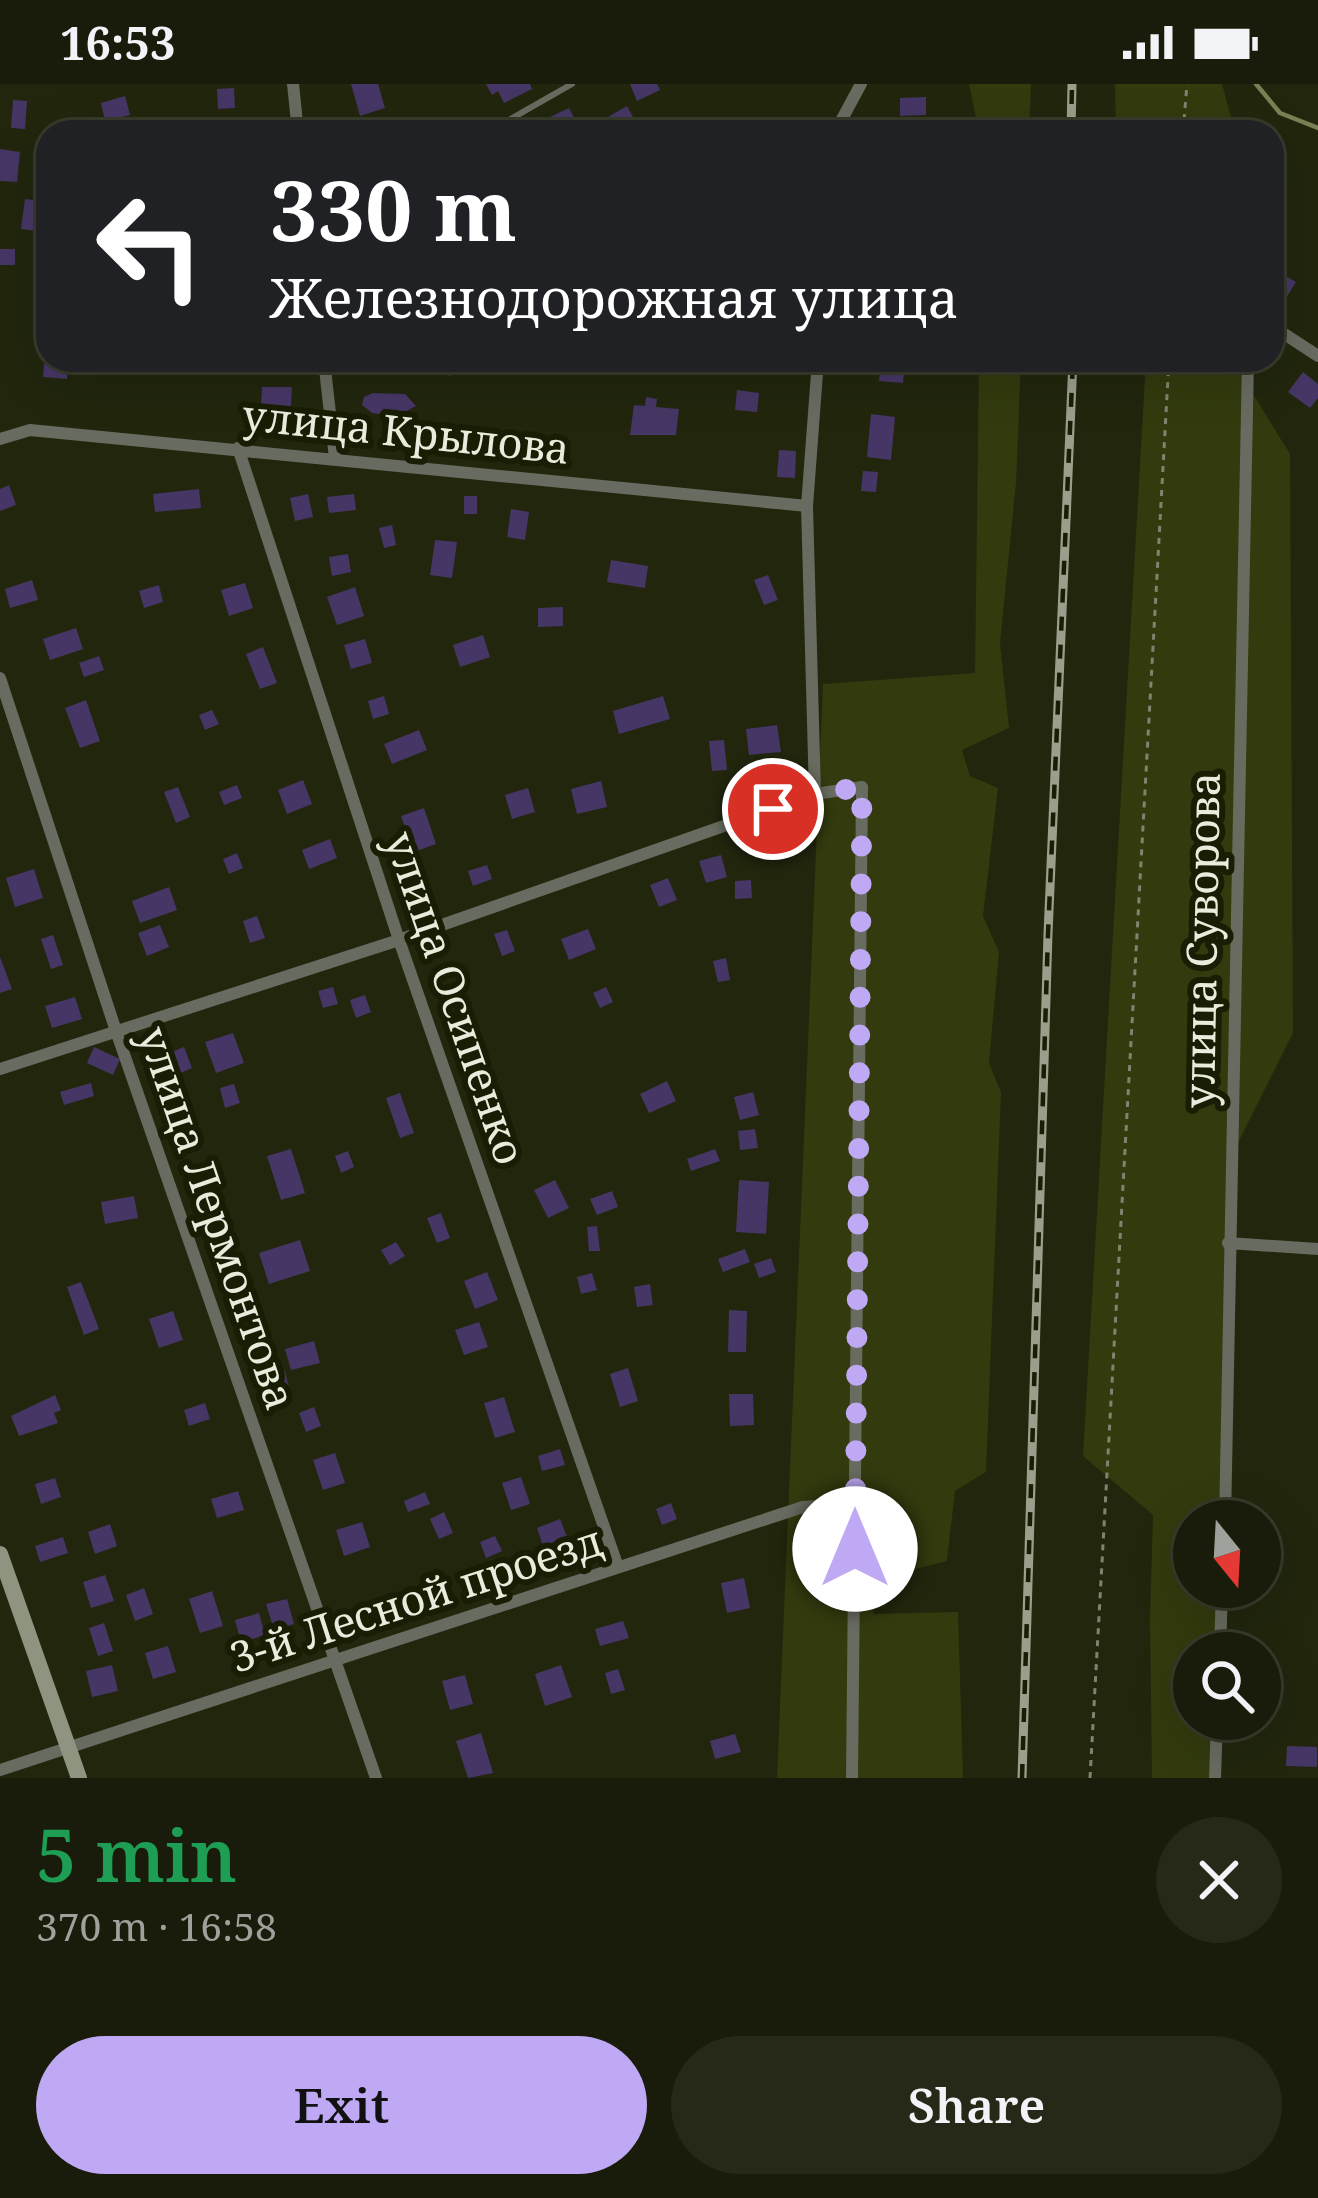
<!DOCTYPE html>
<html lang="en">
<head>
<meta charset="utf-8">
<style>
	:root { --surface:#191c0a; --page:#262918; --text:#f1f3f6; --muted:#9fa19c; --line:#373a2b; --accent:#bfa9f4 }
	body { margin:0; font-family:"Noto Serif",serif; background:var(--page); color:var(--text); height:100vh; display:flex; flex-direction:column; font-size:45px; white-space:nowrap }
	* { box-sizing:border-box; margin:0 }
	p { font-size:39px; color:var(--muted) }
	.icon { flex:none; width:66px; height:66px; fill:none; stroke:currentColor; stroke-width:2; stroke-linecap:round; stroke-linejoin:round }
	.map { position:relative; height:1694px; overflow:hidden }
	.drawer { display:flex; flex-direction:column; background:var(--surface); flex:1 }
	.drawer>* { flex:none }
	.banner { position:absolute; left:36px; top:36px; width:1248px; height:252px; border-radius:36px; box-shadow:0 12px 48px #0002,0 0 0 3px var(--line); background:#202124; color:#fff; overflow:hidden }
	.needle { width:78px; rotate:162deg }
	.fabs { position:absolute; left:1173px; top:1416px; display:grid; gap:24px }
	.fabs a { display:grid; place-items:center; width:108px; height:108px; border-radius:50%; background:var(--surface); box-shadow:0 12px 48px #0002,0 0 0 3px var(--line); font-size:60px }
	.pin { position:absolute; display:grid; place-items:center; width:102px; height:102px; color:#fff; margin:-51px; border:6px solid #fff; border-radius:50%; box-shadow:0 3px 12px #0007 }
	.me { position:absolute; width:132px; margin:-66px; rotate:0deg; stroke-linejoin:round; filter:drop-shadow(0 0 9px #0008) }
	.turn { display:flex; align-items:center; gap:42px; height:252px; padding:0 36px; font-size:54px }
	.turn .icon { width:156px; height:156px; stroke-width:2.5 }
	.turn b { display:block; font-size:84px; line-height:102px }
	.round { display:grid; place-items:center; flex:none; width:126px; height:126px; border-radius:63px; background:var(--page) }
	.summary { display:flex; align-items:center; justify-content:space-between; height:204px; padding:0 36px }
	h1 { font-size:72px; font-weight:600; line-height:90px; color:#1e9e55 }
	.button { display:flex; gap:24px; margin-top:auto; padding:24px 36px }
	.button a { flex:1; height:138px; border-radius:72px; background:var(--accent); color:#111; font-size:48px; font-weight:600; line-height:138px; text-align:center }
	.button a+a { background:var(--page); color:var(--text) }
	.status { display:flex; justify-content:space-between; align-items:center; height:84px; padding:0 60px; background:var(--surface); direction:ltr }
	.status svg { height:33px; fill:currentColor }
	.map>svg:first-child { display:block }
	.green { fill:#323a0e }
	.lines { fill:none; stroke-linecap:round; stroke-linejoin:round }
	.stream { stroke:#788055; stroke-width:4.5 }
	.building { fill:#463665 }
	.path { stroke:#7f836f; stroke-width:3; stroke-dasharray:6 6; stroke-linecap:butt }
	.lane { stroke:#686b5f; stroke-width:6 }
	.street { stroke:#686b5f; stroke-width:12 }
	.secondary { stroke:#8f9480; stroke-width:16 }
	.rail-casing { stroke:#9a9e8b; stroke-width:9 }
	.rail { stroke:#181d04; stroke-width:4.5; stroke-dasharray:14; stroke-linecap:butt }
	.route { stroke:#bfa9f4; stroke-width:21; stroke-dasharray:0 37.8 }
	.labels { text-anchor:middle; stroke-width:12; stroke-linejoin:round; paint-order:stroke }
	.street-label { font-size:42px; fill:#e8ecdc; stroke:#181d04 }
</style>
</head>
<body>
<div class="status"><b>16:53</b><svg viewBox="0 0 49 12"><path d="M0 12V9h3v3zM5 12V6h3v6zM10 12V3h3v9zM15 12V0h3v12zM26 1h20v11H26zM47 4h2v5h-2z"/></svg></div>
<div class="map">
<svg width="1318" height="1694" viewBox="0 0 1318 1694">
	<rect width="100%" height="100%" fill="#21260d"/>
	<path class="green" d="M 969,0 L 1031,0 L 1029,48 L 979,48 Z
		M 1115,0 L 1222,0 L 1235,48 L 1116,48 Z
		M 979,276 L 1021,276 L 1016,399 L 1000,559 L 1009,644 L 962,666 L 970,692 L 998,704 L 983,832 L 999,868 L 989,979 L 1001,1008 L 986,1388 L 955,1407 L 947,1477 L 875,1495 L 873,1530 L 958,1528 L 963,1694 L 777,1694 L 823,600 L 975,589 Z
		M 1146,276 L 1232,276 L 1290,370 L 1293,949 L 1234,1067 L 1219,1437 L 1194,1437 L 1194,1503 L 1217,1503 L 1214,1569 L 1194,1569 L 1194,1635 L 1212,1635 L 1209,1694 L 1152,1694 L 1150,1535 L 1153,1431 L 1083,1372 Z"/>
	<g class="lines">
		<path class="stream" d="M 1256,0 L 1280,29 L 1318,44"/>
	</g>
	<path class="building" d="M 351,0 L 378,0 L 385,24 L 360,32 Z
		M 486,0 L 530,0 L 532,5 L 504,19 L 498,7 L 492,11 Z
		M 630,0 L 657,0 L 660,6 L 637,17 Z
		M 234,4 L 235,24 L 218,25 L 217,5 Z
		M 125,12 L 130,31 L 105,37 L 101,19 Z
		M 926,13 L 926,31 L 900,32 L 900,14 Z
		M 13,16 L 27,17 L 25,45 L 11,44 Z
		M 627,22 L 641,48 L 616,48 L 608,33 Z
		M 569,24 L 578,41 L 558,48 L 550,33 Z
		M 783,35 L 807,36 L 807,48 L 782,48 Z
		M 0,65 L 20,68 L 17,98 L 0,97 Z
		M 25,115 L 41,117 L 37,147 L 21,145 Z
		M 0,165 L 15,165 L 15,181 L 0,181 Z
		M 1284,191 L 1296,198 L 1283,219 L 1272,212 L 1272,197 L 1278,200 Z
		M 417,276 L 458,276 L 450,292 Z
		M 631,276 L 662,276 L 662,289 L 630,288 Z
		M 881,276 L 905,278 L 903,299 L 879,297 Z
		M 44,280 L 68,282 L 67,295 L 43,293 Z
		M 1303,288 L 1318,300 L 1318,314 L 1310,324 L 1288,308 Z
		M 262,303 L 292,303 L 291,322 L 261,321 Z
		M 737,306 L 759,309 L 757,328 L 735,326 Z
		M 373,309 L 405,310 L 416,322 L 397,332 L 372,329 L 362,321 L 364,313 Z
		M 646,313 L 657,315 L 656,323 L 679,325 L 676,351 L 630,351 L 634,321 L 645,322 Z
		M 871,330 L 895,333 L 891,376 L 867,373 Z
		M 779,366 L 796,367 L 795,394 L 777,393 Z
		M 863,387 L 878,388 L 876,408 L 861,407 Z
		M 9,401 L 16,421 L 0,427 L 0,405 Z
		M 199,405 L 201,424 L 155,428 L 153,410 Z
		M 308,410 L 313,433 L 295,437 L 290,414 Z
		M 354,410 L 356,426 L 329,429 L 327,413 Z
		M 464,412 L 477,412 L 477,430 L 464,430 Z
		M 511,425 L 529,428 L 525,456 L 507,453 Z
		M 392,441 L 396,461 L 384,464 L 379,444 Z
		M 435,456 L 457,458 L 452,494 L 430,491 Z
		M 348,470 L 351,488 L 332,492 L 329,473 Z
		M 611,476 L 648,482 L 645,504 L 607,498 Z
		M 768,491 L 778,516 L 764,521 L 754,496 Z
		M 32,496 L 38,516 L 10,524 L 5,505 Z
		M 245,499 L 253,524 L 229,532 L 221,506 Z
		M 159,501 L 163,518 L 144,524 L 139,507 Z
		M 355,503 L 364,532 L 337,541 L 327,513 Z
		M 563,523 L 563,542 L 538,543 L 538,524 Z
		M 76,544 L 83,565 L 50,576 L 43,555 Z
		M 483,551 L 490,573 L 460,583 L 453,561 Z
		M 365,555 L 372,579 L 351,585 L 344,561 Z
		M 263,563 L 277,599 L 260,605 L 246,570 Z
		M 99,572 L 104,586 L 84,593 L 79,579 Z
		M 384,612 L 389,630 L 373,635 L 368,617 Z
		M 663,612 L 670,635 L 619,650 L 613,627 Z
		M 86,616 L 100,657 L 80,664 L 65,624 Z
		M 212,626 L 219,640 L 205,646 L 199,631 Z
		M 777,641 L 781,668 L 749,671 L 746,645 Z
		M 419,646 L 427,666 L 392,680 L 384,660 Z
		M 724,656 L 727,686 L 712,687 L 709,657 Z
		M 303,696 L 312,720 L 287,730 L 278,706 Z
		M 601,697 L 607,723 L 577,730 L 571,705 Z
		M 237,701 L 242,714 L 224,721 L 219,708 Z
		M 178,703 L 190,733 L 176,739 L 164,708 Z
		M 528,704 L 535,728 L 512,735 L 505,711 Z
		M 424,724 L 436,760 L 414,768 L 401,732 Z
		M 330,755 L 337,774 L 309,785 L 302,766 Z
		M 237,769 L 243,784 L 229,790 L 223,775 Z
		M 721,771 L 727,793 L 706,799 L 699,777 Z
		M 487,781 L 492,795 L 473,802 L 468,787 Z
		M 34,785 L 43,814 L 15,823 L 6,794 Z
		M 668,794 L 677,816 L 659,823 L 650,801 Z
		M 751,796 L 752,814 L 735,815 L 735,797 Z
		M 169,803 L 177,826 L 140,839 L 132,817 Z
		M 257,832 L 265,854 L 250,859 L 243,837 Z
		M 160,841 L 169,863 L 147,872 L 138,849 Z
		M 588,845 L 596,865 L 569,876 L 561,855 Z
		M 507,846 L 515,867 L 502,872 L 494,850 Z
		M 53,851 L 63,881 L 51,885 L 41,855 Z
		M 0,873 L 12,905 L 0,909 Z
		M 726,874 L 730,896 L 718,898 L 713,877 Z
		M 333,903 L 338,920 L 323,924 L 318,907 Z
		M 606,903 L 613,918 L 600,924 L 593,909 Z
		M 365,911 L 371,928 L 356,934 L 350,916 Z
		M 75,913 L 82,935 L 52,944 L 45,922 Z
		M 233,949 L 244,979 L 216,989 L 205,958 Z
		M 94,963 L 120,975 L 113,991 L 87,979 Z
		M 184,963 L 192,984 L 178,990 L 169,969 Z
		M 667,997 L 676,1017 L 649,1029 L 640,1010 Z
		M 91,999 L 94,1012 L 64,1021 L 60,1008 Z
		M 234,1000 L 240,1019 L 225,1024 L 220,1004 Z
		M 753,1008 L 759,1031 L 740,1036 L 734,1013 Z
		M 400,1009 L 414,1049 L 400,1054 L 386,1014 Z
		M 755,1045 L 758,1064 L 740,1066 L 738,1047 Z
		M 291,1065 L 305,1109 L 281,1116 L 267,1072 Z
		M 715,1065 L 720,1077 L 691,1087 L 687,1075 Z
		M 348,1067 L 354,1083 L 341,1089 L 335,1072 Z
		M 555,1096 L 569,1124 L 548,1134 L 534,1106 Z
		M 739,1096 L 769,1098 L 766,1150 L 736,1148 Z
		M 612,1107 L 618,1123 L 597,1131 L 590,1115 Z
		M 134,1112 L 138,1134 L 105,1140 L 101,1118 Z
		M 441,1129 L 450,1154 L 437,1159 L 427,1134 Z
		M 597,1142 L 600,1167 L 589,1167 L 587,1143 Z
		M 300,1156 L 310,1187 L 269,1200 L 259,1169 Z
		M 396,1158 L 405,1172 L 390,1181 L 381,1166 Z
		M 745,1165 L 750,1178 L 723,1188 L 718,1175 Z
		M 771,1174 L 776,1188 L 759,1194 L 754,1180 Z
		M 487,1188 L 498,1216 L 475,1225 L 464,1197 Z
		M 592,1189 L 597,1206 L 581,1210 L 577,1193 Z
		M 81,1198 L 99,1245 L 84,1251 L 67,1203 Z
		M 650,1200 L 653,1221 L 637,1223 L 634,1203 Z
		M 729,1226 L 747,1227 L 746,1268 L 728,1268 Z
		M 173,1227 L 183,1256 L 159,1264 L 149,1235 Z
		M 479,1238 L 488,1263 L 464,1271 L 455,1246 Z
		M 314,1257 L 320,1279 L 291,1286 L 285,1265 Z
		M 628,1284 L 638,1317 L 620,1323 L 610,1290 Z
		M 285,1287 L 289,1304 L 264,1310 L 260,1293 Z
		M 729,1310 L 753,1310 L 754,1341 L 730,1342 Z
		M 55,1311 L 61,1326 L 54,1329 L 58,1339 L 19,1352 L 11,1332 Z
		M 504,1313 L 515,1348 L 495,1354 L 484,1319 Z
		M 205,1319 L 210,1335 L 189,1342 L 184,1326 Z
		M 314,1323 L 321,1342 L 306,1348 L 299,1329 Z
		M 560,1365 L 565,1381 L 542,1387 L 538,1372 Z
		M 335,1369 L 345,1399 L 323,1406 L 313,1376 Z
		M 521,1393 L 530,1420 L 511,1426 L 502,1399 Z
		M 55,1394 L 61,1413 L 41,1420 L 35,1400 Z
		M 238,1407 L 244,1426 L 217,1434 L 211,1415 Z
		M 425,1408 L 430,1420 L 408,1428 L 404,1417 Z
		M 671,1419 L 677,1435 L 662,1441 L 656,1425 Z
		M 444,1428 L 453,1449 L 439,1455 L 430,1435 Z
		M 560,1435 L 567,1453 L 543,1462 L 537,1444 Z
		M 362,1438 L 370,1463 L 344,1472 L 336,1446 Z
		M 110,1440 L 117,1462 L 95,1470 L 88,1448 Z
		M 495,1452 L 502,1467 L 486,1474 L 480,1458 Z
		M 63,1453 L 68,1469 L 40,1478 L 35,1462 Z
		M 105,1491 L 114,1517 L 91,1524 L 83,1498 Z
		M 744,1494 L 750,1524 L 727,1529 L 721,1499 Z
		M 144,1504 L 153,1530 L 135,1537 L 126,1511 Z
		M 212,1507 L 223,1542 L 200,1549 L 189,1515 Z
		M 287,1515 L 294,1540 L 274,1546 L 266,1520 Z
		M 259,1529 L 265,1551 L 241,1558 L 235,1536 Z
		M 623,1537 L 629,1554 L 600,1562 L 595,1545 Z
		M 104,1539 L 113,1567 L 98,1572 L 89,1544 Z
		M 168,1562 L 176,1588 L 153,1595 L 145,1569 Z
		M 112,1581 L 118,1607 L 92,1613 L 86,1587 Z
		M 561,1581 L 572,1613 L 545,1622 L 535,1590 Z
		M 618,1585 L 625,1606 L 611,1610 L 605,1589 Z
		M 465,1591 L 473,1620 L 450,1626 L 442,1597 Z
		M 481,1649 L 493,1689 L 468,1694 L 456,1657 Z
		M 735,1650 L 741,1668 L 715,1675 L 710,1657 Z
		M 1287,1662 L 1317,1663 L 1317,1683 L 1286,1682 Z"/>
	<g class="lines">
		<path class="path" d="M 1183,48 L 1187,0
			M 1090,1694 L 1169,276"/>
		<path class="lane" d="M 488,48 L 572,0"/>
		<path class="street" d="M 293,0 L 298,48
			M 835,48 L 861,0
			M 1272,242 L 1318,272
			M 324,276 L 335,374
			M 818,276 L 807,422 L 815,710 L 862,703 L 852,1694
			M 0,355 L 30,346 L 807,422
			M 238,364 L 399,856 L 618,1483
			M 0,594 L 116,947 L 376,1694
			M 0,985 L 399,856 L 815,710
			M 1228,1159 L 1318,1165
			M 1225,1437 L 1248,276
			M 1220,1569 L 1222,1503
			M 0,1686 L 803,1423 L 856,1419
			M 1215,1694 L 1217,1635"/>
		<path class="secondary" d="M 0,1470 L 79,1694"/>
		<g class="rail-casing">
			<path id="rail" d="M 1071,48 L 1072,0
				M 1022,1694 L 1048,850 L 1073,276"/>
		</g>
		<use href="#rail" class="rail"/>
	</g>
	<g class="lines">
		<path class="route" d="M 773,725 L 815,710 L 862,703 L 855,1465"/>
	</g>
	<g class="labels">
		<g class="street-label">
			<text transform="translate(406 348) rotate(6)" y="15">улица Крылова</text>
			<text transform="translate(1202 856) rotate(-89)" y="15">улица Суворова</text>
			<text transform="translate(455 914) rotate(71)" y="15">улица Осипенко</text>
			<text transform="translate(217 1134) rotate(71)" y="15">улица Лермонтова</text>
			<text transform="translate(416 1515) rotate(-18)" y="15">3-й Лесной проезд</text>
		</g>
	</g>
</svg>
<div class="fabs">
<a><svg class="needle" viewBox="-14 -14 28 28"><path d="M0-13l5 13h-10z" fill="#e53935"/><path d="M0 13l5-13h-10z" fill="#9fa19c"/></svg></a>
<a><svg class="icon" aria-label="search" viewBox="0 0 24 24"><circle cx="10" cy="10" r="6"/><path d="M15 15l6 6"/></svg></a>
</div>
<div class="pin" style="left:773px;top:725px;background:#d93025"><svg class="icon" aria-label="arrive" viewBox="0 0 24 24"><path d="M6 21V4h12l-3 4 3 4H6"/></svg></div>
<svg class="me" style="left:855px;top:1465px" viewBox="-20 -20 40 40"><circle r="19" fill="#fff"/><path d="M0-13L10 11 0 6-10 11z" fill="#bfa9f4"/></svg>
<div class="banner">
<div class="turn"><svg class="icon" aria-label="left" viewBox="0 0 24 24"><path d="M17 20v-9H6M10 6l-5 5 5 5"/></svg><div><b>330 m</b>Железнодорожная улица</div></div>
</div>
</div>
<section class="drawer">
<div class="summary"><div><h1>5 min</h1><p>370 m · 16:58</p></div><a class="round"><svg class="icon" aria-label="close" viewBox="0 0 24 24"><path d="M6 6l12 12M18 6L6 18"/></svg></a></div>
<div class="button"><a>Exit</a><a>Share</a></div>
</section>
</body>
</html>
